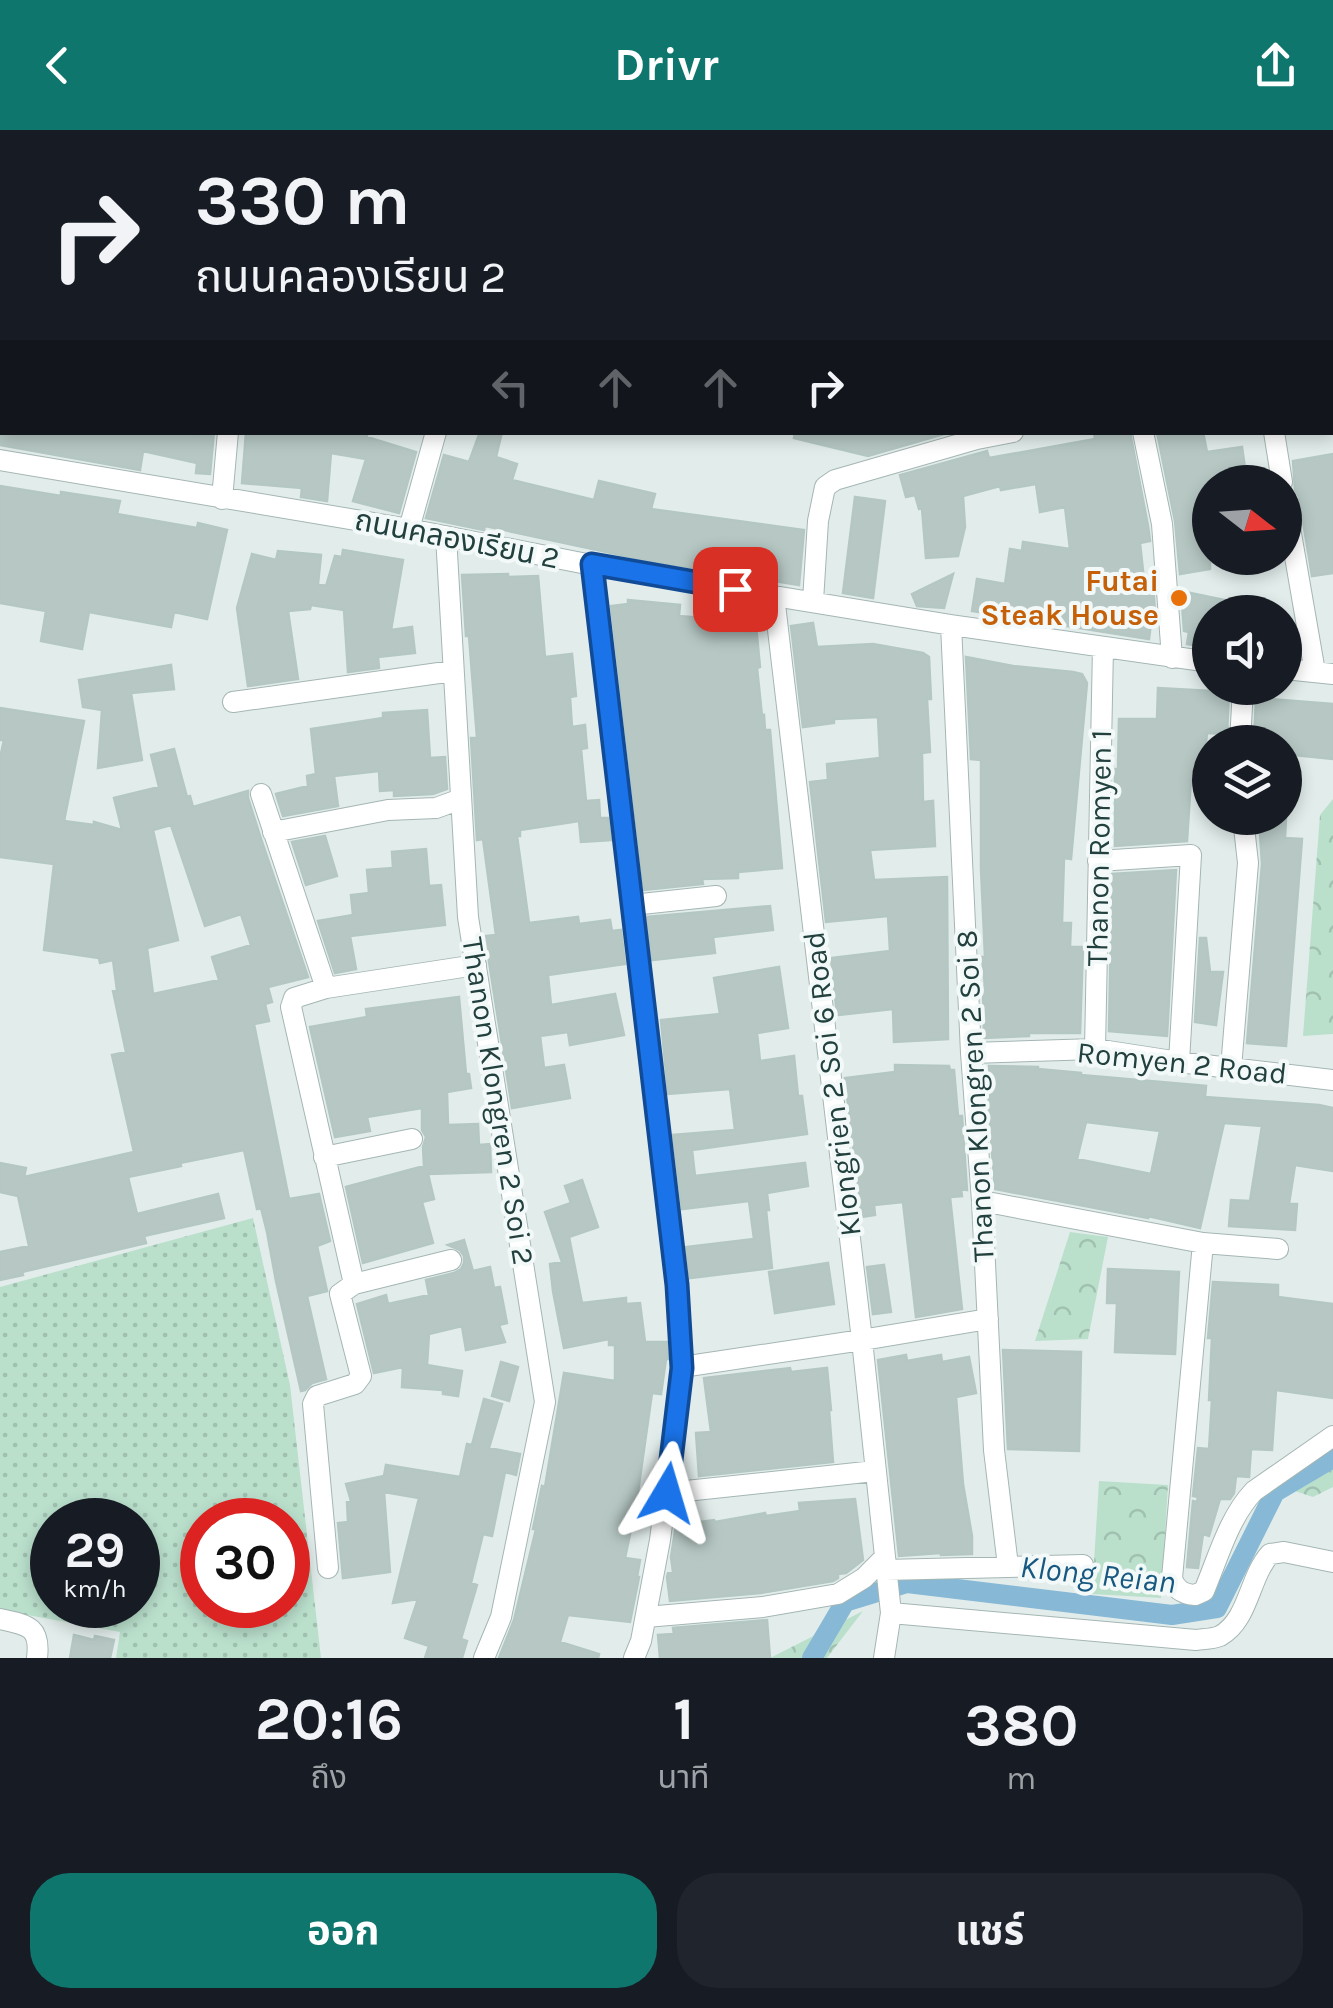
<!DOCTYPE html>
<html lang="th">
<head>
<meta charset="utf-8">
<style>
	:root { --surface:#171b24; --page:#20242c; --text:#f1f3f6; --muted:#9ea1a6; --accent:#0f766e }
	body { margin:0; font-family:Karla,"Noto Sans Thai",sans-serif; background:var(--page); color:var(--text); height:100vh; display:flex; flex-direction:column; font-size:38px; white-space:nowrap }
	* { box-sizing:border-box; margin:0 }
	p { font-size:32px; color:var(--muted) }
	.icon { flex:none; width:55px; height:55px; fill:none; stroke:currentColor; stroke-width:2; stroke-linecap:round; stroke-linejoin:round }
	.map { position:relative; height:1528px; overflow:hidden }
	.sheet { display:flex; flex-direction:column; background:var(--surface); flex:1 }
	.sheet>* { flex:none }
	.top-card { position:absolute; left:0px; top:0px; width:1335px; height:305px; box-shadow:0 5px 15px #0003; background:#171b24; color:var(--text); overflow:hidden }
	.needle { width:65px; rotate:107deg }
	.tools { position:absolute; left:1192px; top:335px; display:grid; gap:20px }
	.tools a { display:grid; place-items:center; width:110px; height:110px; border-radius:50%; background:var(--surface); box-shadow:0 5px 15px #0003; font-size:50px }
	.speed { position:absolute; left:30px; top:1368px; display:flex; gap:20px; font-size:50px; font-weight:700; text-align:center }
	.speed>* { display:grid; place-content:center; width:130px; height:130px; border-radius:50%; background:var(--surface); box-shadow:0 5px 15px #0003; line-height:1 }
	.speed small { font-size:25px; font-weight:400 }
	.speed .limit { border:15px solid #d22; background:#fff; color:#111 }
	.pin { position:absolute; display:grid; place-items:center; width:85px; height:85px; color:#fff; margin:-42px; border-radius:20px; box-shadow:0 5px 15px #0006 }
	.me { position:absolute; width:110px; margin:-55px; rotate:7deg; stroke-linejoin:round; filter:drop-shadow(0 0 8px #0008) }
	.turn { display:flex; align-items:center; gap:35px; height:210px; padding:0 30px; font-size:45px }
	.turn .icon { width:130px; height:130px; stroke-width:2.5 }
	.turn b { display:block; font-size:70px; line-height:85px }
	.lanes { display:flex; align-items:center; height:95px; padding:0 30px; background:#0003; justify-content:center; gap:50px; direction:ltr }
	.lanes .off { opacity:.35 }
	.eta { display:flex; justify-content:space-evenly; align-items:center; height:170px; text-align:center }
	.eta b { font-size:60px; font-weight:700; line-height:70px }
	.button { display:flex; gap:20px; margin-top:auto; padding:20px 30px }
	.button a { flex:1; height:115px; border-radius:40px; background:var(--accent); color:#fff; font-size:40px; font-weight:700; line-height:115px; text-align:center }
	.button a+a { background:var(--page); color:var(--text) }
	header { display:flex; justify-content:space-between; align-items:center; height:130px; padding:0 30px; background:var(--accent); color:#fff; font-size:45px; font-weight:700 }
	.map>svg:first-child { display:block }
	.grass { fill:url(#grass-dots); fill-rule:evenodd }
	.forest { fill:url(#forest-crowns) }
	.lines { fill:none; stroke-linecap:round; stroke-linejoin:round }
	.canal { stroke:#87b9d6; stroke-width:20 }
	.building { fill:#b7c8c4; stroke:#b4c7c3; stroke-width:2.5; fill-rule:evenodd }
	.minor-casing { stroke:#a4b6b4; stroke-width:22 }
	.minor { stroke:#fff; stroke-width:20 }
	.route-casing { stroke:#114b97; stroke-width:25 }
	.route { stroke:#1a73e8; stroke-width:18 }
	.food-dot { fill:#e8710a; stroke:#f3f9f8; stroke-width:4 }
	.labels { text-anchor:middle; stroke-width:8; stroke-linejoin:round; paint-order:stroke }
	.street-label { font-size:30px; fill:#21403e; stroke:#f3f9f8 }
	.food-label { font-size:30px; font-weight:bold; fill:#c56008; stroke:#f3f9f8; text-anchor:end }
	.water-label { font-size:32px; font-style:italic; fill:#175880; stroke:#f3f9f8 }
</style>
</head>
<body>
<header><svg class="icon" aria-label="back" viewBox="0 0 24 24"><path d="M15 5l-7 7 7 7"/></svg>Drivr<svg class="icon" aria-label="share" viewBox="0 0 24 24"><path d="M12 15V3M7 8l5-5 5 5M5 13v7h14v-7"/></svg></header>
<div class="map">
<svg width="1333" height="1528" viewBox="0 0 1333 1528">
	<defs>
		<pattern id="grass-dots" width="8" height="8" patternUnits="userSpaceOnUse" patternTransform="scale(2.5)"><rect width="8" height="8" fill="#bae0cc"/><path d="M2 2h.1M6 6h.1" fill="none" stroke="#a0c1b0" stroke-width="1.8" stroke-linecap="round"/></pattern>
		<pattern id="forest-crowns" width="20" height="18" patternUnits="userSpaceOnUse" patternTransform="scale(2.5)"><rect width="20" height="18" fill="#bae0cc"/><path d="M2 6a3 3 0 1 1 6 0M12 15a3 3 0 1 1 6 0" fill="none" stroke="#a0c1b0"/></pattern>
	</defs>
	<rect width="100%" height="100%" fill="#e2edeb"/>
	<path class="grass" d="M 253,1088 L 290,1255 L 321,1528 L 116,1528 L 120,1502 L 0,1480 L 0,1157 ZM 52,1390 L 138,1390 L 138,1475 L 52,1475 ZM 202,1390 L 288,1390 L 288,1475 L 202,1475 Z"/>
	<path class="forest" d="M 1333,669 L 1333,904 L 1303,906 L 1320,685 Z
		M 1070,1102 L 1108,1107 L 1088,1209 L 1035,1211 Z
		M 1333,1317 L 1333,1357 L 1313,1367 L 1273,1354 Z
		M 1099,1351 L 1168,1355 L 1161,1468 L 1092,1464 Z
		M 863,1481 L 827,1528 L 770,1528 Z"/>
	<g class="lines">
		<path class="canal" d="M 812,1528 L 845,1472 L 907,1453 L 1172,1485 L 1217,1478 L 1275,1362 L 1333,1328"/>
	</g>
	<path class="building" d="M 0,302 L 184,302 L 199,306 L 200,302 L 214,302 L 210,344 L 196,343 L 197,333 L 143,321 L 140,340 L 0,315 Z
		M 246,302 L 367,302 L 367,307 L 416,322 L 399,383 L 353,371 L 366,329 L 331,323 L 327,371 L 301,367 L 302,358 L 242,353 Z
		M 480,302 L 502,302 L 496,327 L 517,334 L 512,350 L 594,370 L 599,351 L 655,364 L 651,379 L 804,400 L 799,455 L 644,430 L 485,396 L 484,400 L 426,388 L 444,325 L 469,332 Z
		M 795,302 L 944,302 L 944,304 L 868,326 L 794,308 Z
		M 1094,302 L 1130,302 L 1148,396 L 1150,411 L 1140,413 L 1144,450 L 1135,451 L 1153,455 L 1156,494 L 1151,493 L 1149,509 L 972,481 L 977,449 L 1005,454 L 1010,419 L 1022,421 L 1023,412 L 1070,419 L 1065,377 L 1040,382 L 1036,354 L 1001,360 L 1000,356 L 963,366 L 965,397 L 958,426 L 926,428 L 922,378 L 919,379 L 915,365 L 906,367 L 900,345 L 987,321 L 989,328 L 1095,309 Z
		M 1157,302 L 1203,302 L 1207,322 L 1242,317 L 1247,352 L 1210,352 L 1210,439 L 1180,444 L 1175,391 Z
		M 1333,324 L 1333,443 L 1312,446 L 1299,367 L 1295,360 L 1293,331 Z
		M 0,356 L 61,366 L 61,362 L 120,371 L 117,384 L 197,398 L 198,393 L 227,400 L 207,489 L 174,482 L 171,497 L 89,482 L 82,519 L 41,511 L 46,481 L 0,473 Z
		M 855,367 L 885,371 L 873,468 L 843,463 Z
		M 343,420 L 403,430 L 391,500 L 412,497 L 415,523 L 378,527 L 379,538 L 348,542 L 344,480 L 311,475 L 310,479 L 288,481 L 298,549 L 248,556 L 237,478 L 252,424 L 276,430 L 278,421 L 321,425 L 318,454 L 326,456 L 335,426 L 342,427 Z
		M 508,444 L 508,447 L 538,446 L 545,527 L 572,524 L 576,566 L 570,567 L 572,597 L 585,595 L 587,618 L 581,619 L 586,671 L 599,670 L 600,688 L 608,688 L 611,710 L 581,712 L 579,691 L 520,700 L 520,706 L 517,706 L 529,793 L 578,787 L 579,794 L 610,790 L 612,801 L 621,800 L 625,834 L 548,845 L 551,875 L 615,864 L 624,905 L 570,915 L 568,902 L 540,906 L 544,938 L 564,935 L 570,968 L 512,978 L 485,806 L 496,805 L 483,709 L 477,710 L 471,608 L 477,608 L 469,506 L 466,506 L 462,445 Z
		M 953,444 L 944,478 L 917,476 L 912,464 Z
		M 1181,461 L 1253,476 L 1252,482 L 1210,482 L 1210,518 L 1187,514 L 1189,502 L 1184,501 Z
		M 628,470 L 680,475 L 679,486 L 750,492 L 756,496 L 760,537 L 757,538 L 762,586 L 764,585 L 765,600 L 770,600 L 782,738 L 738,742 L 738,748 L 702,749 L 703,754 L 644,760 L 611,476 L 628,474 Z
		M 813,493 L 817,517 L 873,514 L 923,523 L 929,527 L 931,569 L 927,569 L 930,622 L 922,623 L 923,672 L 933,671 L 935,716 L 870,720 L 874,750 L 947,747 L 948,909 L 894,912 L 893,879 L 837,885 L 831,828 L 890,821 L 888,786 L 826,792 L 810,652 L 828,650 L 827,634 L 880,628 L 878,587 L 834,589 L 834,593 L 803,597 L 791,496 Z
		M 966,527 L 1013,536 L 1073,542 L 1082,544 L 1087,553 L 1071,729 L 1064,728 L 1062,793 L 1071,793 L 1070,817 L 1083,817 L 1080,903 L 1029,903 L 1029,906 L 984,908 L 983,856 L 985,856 L 982,827 L 985,827 L 981,739 L 981,630 L 971,629 Z
		M 171,535 L 174,559 L 131,563 L 142,630 L 98,638 L 102,580 L 83,577 L 79,550 Z
		M 1158,558 L 1229,562 L 1227,604 L 1207,603 L 1202,649 L 1191,649 L 1187,711 L 1115,716 L 1115,639 L 1118,639 L 1119,589 L 1157,589 Z
		M 1256,568 L 1333,574 L 1333,629 L 1285,624 L 1285,612 L 1254,612 Z
		M 0,578 L 84,591 L 64,691 L 94,695 L 94,692 L 122,700 L 114,668 L 159,657 L 151,625 L 174,619 L 187,667 L 190,666 L 193,677 L 248,661 L 248,668 L 260,706 L 308,847 L 268,857 L 272,872 L 265,874 L 269,891 L 254,894 L 289,1069 L 319,1064 L 330,1111 L 317,1116 L 327,1161 L 307,1166 L 326,1249 L 312,1253 L 305,1260 L 301,1261 L 276,1151 L 267,1102 L 261,1078 L 257,1079 L 244,1020 L 180,1033 L 181,1036 L 128,1047 L 137,1084 L 218,1064 L 224,1088 L 144,1106 L 146,1113 L 22,1142 L 23,1145 L 0,1150 L 0,1122 L 29,1116 L 18,1066 L 0,1062 L 0,1033 L 26,1038 L 24,1047 L 134,1022 L 112,925 L 126,922 L 113,861 L 117,860 L 113,830 L 100,833 L 99,828 L 44,820 L 54,734 L 0,727 L 0,628 L 4,610 L 0,610 ZM 171,695 L 205,796 L 241,784 L 251,815 L 212,827 L 219,850 L 153,864 L 147,818 L 178,810 L 153,700 Z
		M 427,580 L 430,628 L 445,627 L 447,659 L 433,664 L 394,666 L 394,660 L 380,661 L 379,641 L 334,646 L 338,676 L 283,686 L 276,664 L 308,656 L 307,646 L 316,644 L 311,599 L 383,588 L 383,583 Z
		M 1259,688 L 1286,688 L 1285,708 L 1302,709 L 1286,916 L 1247,913 L 1262,734 Z
		M 325,706 L 337,746 L 306,755 L 292,712 Z
		M 426,719 L 429,756 L 441,755 L 445,795 L 350,806 L 356,839 L 335,843 L 318,791 L 353,785 L 351,765 L 369,763 L 367,740 L 393,738 L 392,722 Z
		M 1176,740 L 1167,906 L 1109,901 L 1112,744 Z
		M 770,776 L 773,800 L 713,807 L 715,823 L 652,830 L 647,787 Z
		M 1200,808 L 1206,808 L 1210,842 L 1223,842 L 1216,895 L 1195,892 Z
		M 779,837 L 788,898 L 757,903 L 760,931 L 794,926 L 798,966 L 802,966 L 807,1004 L 692,1020 L 695,1046 L 805,1033 L 808,1056 L 767,1063 L 769,1080 L 766,1080 L 772,1138 L 690,1148 L 686,1117 L 754,1109 L 749,1071 L 682,1079 L 673,1005 L 735,1000 L 730,959 L 668,964 L 661,890 L 720,884 L 714,848 Z
		M 459,867 L 466,944 L 469,944 L 471,958 L 447,962 L 448,995 L 478,994 L 479,1015 L 490,1014 L 491,1042 L 428,1044 L 434,1069 L 422,1072 L 433,1113 L 363,1133 L 346,1057 L 424,1036 L 423,1017 L 426,1007 L 422,1000 L 422,978 L 367,987 L 370,1001 L 335,1007 L 310,897 L 367,887 L 366,879 Z
		M 895,935 L 949,936 L 950,940 L 954,940 L 958,986 L 962,986 L 967,1060 L 961,1059 L 962,1066 L 950,1067 L 962,1179 L 916,1187 L 903,1072 L 874,1075 L 875,1085 L 861,1087 L 845,948 L 895,942 Z
		M 989,936 L 1038,937 L 1038,939 L 1081,943 L 1081,945 L 1206,956 L 1205,967 L 1319,975 L 1333,978 L 1333,1041 L 1295,1035 L 1289,1074 L 1297,1074 L 1295,1100 L 1229,1096 L 1231,1070 L 1250,1071 L 1262,996 L 1224,993 L 1200,1098 L 1148,1086 L 1148,1088 L 995,1059 L 988,972 ZM 1086,992 L 1160,1001 L 1151,1044 L 1077,1029 Z
		M 582,1050 L 598,1097 L 569,1107 L 582,1173 L 626,1168 L 626,1174 L 640,1173 L 645,1212 L 667,1212 L 668,1229 L 666,1229 L 661,1264 L 652,1263 L 636,1376 L 625,1428 L 640,1430 L 637,1447 L 639,1447 L 630,1492 L 568,1485 L 560,1512 L 599,1524 L 598,1528 L 499,1528 L 514,1490 L 536,1399 L 533,1399 L 542,1356 L 545,1357 L 564,1243 L 615,1251 L 615,1215 L 609,1215 L 609,1209 L 564,1218 L 553,1161 L 550,1134 L 562,1132 L 545,1082 L 571,1073 L 565,1056 Z
		M 464,1110 L 473,1141 L 490,1137 L 494,1158 L 500,1157 L 507,1193 L 499,1195 L 505,1212 L 466,1220 L 462,1196 L 429,1204 L 427,1235 L 462,1241 L 458,1266 L 443,1264 L 443,1260 L 402,1257 L 403,1237 L 374,1243 L 357,1174 L 386,1165 L 388,1174 L 429,1165 L 426,1150 L 454,1143 L 461,1139 L 464,1133 L 464,1126 L 460,1120 L 448,1115 Z
		M 828,1133 L 834,1174 L 775,1183 L 769,1142 Z
		M 884,1135 L 891,1182 L 873,1184 L 867,1137 Z
		M 1108,1139 L 1179,1142 L 1175,1224 L 1115,1222 L 1117,1173 L 1107,1173 Z
		M 1213,1152 L 1278,1155 L 1278,1167 L 1333,1174 L 1333,1268 L 1276,1260 L 1272,1320 L 1251,1319 L 1249,1347 L 1236,1346 L 1234,1363 L 1230,1369 L 1220,1369 L 1209,1406 L 1203,1404 L 1198,1438 L 1187,1437 L 1193,1371 L 1197,1372 L 1198,1367 L 1193,1366 L 1198,1318 L 1209,1319 L 1212,1270 L 1209,1270 L 1212,1208 L 1208,1208 Z
		M 1003,1220 L 1081,1222 L 1079,1321 L 1008,1319 Z
		M 906,1225 L 907,1231 L 941,1225 L 942,1232 L 969,1227 L 976,1263 L 956,1267 L 963,1354 L 972,1406 L 972,1424 L 941,1425 L 941,1423 L 899,1426 L 878,1230 Z
		M 501,1232 L 518,1237 L 509,1271 L 492,1266 Z
		M 790,1238 L 791,1242 L 827,1238 L 831,1280 L 829,1280 L 833,1332 L 699,1346 L 696,1303 L 711,1302 L 704,1248 Z
		M 484,1269 L 502,1274 L 489,1318 L 520,1324 L 516,1345 L 505,1342 L 492,1406 L 483,1404 L 471,1453 L 477,1455 L 461,1509 L 467,1511 L 462,1528 L 425,1528 L 429,1516 L 405,1508 L 418,1469 L 393,1473 L 419,1368 L 384,1362 L 390,1442 L 343,1448 L 338,1393 L 348,1392 L 347,1372 L 351,1371 L 346,1354 L 384,1346 L 386,1335 L 460,1347 L 467,1314 L 472,1315 Z
		M 855,1369 L 863,1430 L 846,1443 L 838,1444 L 838,1448 L 833,1451 L 761,1463 L 670,1471 L 667,1447 L 668,1443 L 673,1442 L 671,1427 L 676,1395 L 714,1390 L 715,1392 L 765,1383 L 766,1386 L 800,1381 L 799,1373 Z
		M 767,1490 L 770,1528 L 660,1528 L 658,1505 L 674,1504 L 673,1498 Z
		M 74,1505 L 94,1510 L 95,1506 L 114,1510 L 110,1528 L 70,1528 Z"/>
	<g class="lines">
		<g class="minor-casing">
			<path id="minor" d="M 218,0 L 219,2
				M 1229,0 L 1230,2
				M 341,2 L 342,0
				M 728,2 L 729,0
				M 1143,302 L 1162,394 L 1172,528
				M 1274,302 L 1282,352
				M 0,330 L 409,399 L 592,435 L 774,466 L 951,495 L 1210,532
				M 222,369 L 228,302
				M 1285,369 L 1315,542
				M 409,399 L 436,302
				M 446,406 L 468,787 L 545,1272 L 501,1487 L 484,1528
				M 592,435 L 677,1155 L 682,1237 L 660,1410 L 641,1511 L 634,1528
				M 774,466 L 862,1210 L 891,1483 L 884,1528
				M 813,471 L 818,391 L 825,357 L 835,350 L 977,309 L 1013,302
				M 951,495 L 971,923 L 982,1071 L 994,1320 L 1008,1436
				M 1285,539 L 1333,544
				M 233,572 L 453,541
				M 1240,612 L 1243,558
				M 261,664 L 326,858
				M 273,702 L 388,680 L 436,678 L 461,669
				M 1098,731 L 1191,725 L 1179,932
				M 632,775 L 716,766
				M 1095,919 L 1103,517
				M 971,923 L 1095,919 L 1179,932 L 1333,950
				M 1231,938 L 1248,733 L 1243,688
				M 324,1027 L 412,1009
				M 982,1071 L 1203,1113 L 1172,1448 C 1175,1460 1184,1464 1195,1465 L 1204,1461 C 1218,1428 1229,1387 1254,1361 L 1333,1306
				M 1203,1113 L 1278,1119
				M 354,1154 L 451,1130
				M 682,1237 L 862,1210 L 988,1189
				M 667,1363 L 875,1341
				M 328,1438 L 313,1274 L 317,1266 L 355,1254 L 361,1246 L 340,1164 L 354,1154 L 291,877 L 294,868 L 326,858 L 476,835
				M 885,1440 L 1083,1435
				M 891,1483 L 1196,1510 C 1203,1509 1213,1509 1220,1506 C 1249,1490 1249,1447 1270,1424 L 1284,1422 L 1333,1432
				M 646,1487 L 763,1477 L 838,1464 L 864,1448 L 884,1428
				M 0,1489 C 27,1495 41,1496 37,1528"/>
		</g>
		<use href="#minor" class="minor"/>
	</g>
	<g class="lines">
		<g class="route-casing">
			<path id="route" d="M 667,1363 L 682,1238 L 677,1155 L 592,434 L 735,459"/>
		</g>
		<use href="#route" class="route"/>
	</g>
	<circle class="food-dot" cx="1179" cy="468" r="10"/>
	<g class="labels">
		<g class="street-label">
			<text transform="translate(457 409) rotate(11)" y="10">ถนนคลองเรียน 2</text>
			<text transform="translate(1099 718) rotate(-89)" y="10">Thanon Romyen 1</text>
			<text transform="translate(1182 933) rotate(6)" y="10">Romyen 2 Road</text>
			<text transform="translate(832 954) rotate(-97)" y="10">Klongrien 2 Soi 6 Road</text>
			<text transform="translate(975 966) rotate(-93)" y="10">Thanon Klongren 2 Soi 8</text>
			<text transform="translate(498 971) rotate(81)" y="10">Thanon Klongren 2 Soi 2</text>
		</g>
		<g class="food-label">
			<text x="1159" y="461">Futai<tspan x="1159" dy="34">Steak House</tspan></text>
		</g>
		<g class="water-label">
			<text transform="translate(1098 1444) rotate(6)" y="11">Klong Reian</text>
		</g>
	</g>
</svg>
<div class="tools">
<a><svg class="needle" viewBox="-14 -14 28 28"><path d="M0-13l5 13h-10z" fill="#e53935"/><path d="M0 13l5-13h-10z" fill="#9ea1a6"/></svg></a>
<a><svg class="icon" aria-label="sound" viewBox="0 0 24 24"><path d="M4 9h4l5-4v14l-5-4H4zM17 9q2 3 0 6"/></svg></a>
<a><svg class="icon" aria-label="layers" viewBox="0 0 24 24"><path d="M12 4l9 5-9 5-9-5zM3 14l9 5 9-5"/></svg></a>
</div>
<div class="speed"><div>29<small>km/h</small></div><div class="limit">30</div></div>
<div class="pin" style="left:735px;top:459px;background:#d93025"><svg class="icon" aria-label="arrive" viewBox="0 0 24 24"><path d="M6 21V4h12l-3 4 3 4H6"/></svg></div>
<svg class="me" style="left:667px;top:1363px" viewBox="-20 -20 40 40"><path d="M0-17L14 15 0 8-14 15z" fill="#1a73e8" stroke="#fff" stroke-width="4"/></svg>
<div class="top-card">
<div class="turn"><svg class="icon" aria-label="right" viewBox="0 0 24 24"><path d="M7 20v-9h11M14 6l5 5-5 5"/></svg><div><b>330 m</b>ถนนคลองเรียน 2</div></div>
<div class="lanes"><svg class="icon off" aria-label="left" viewBox="0 0 24 24"><path d="M17 20v-9H6M10 6l-5 5 5 5"/></svg><svg class="icon off" aria-label="ahead" viewBox="0 0 24 24"><path d="M12 20V5M6 11l6-6 6 6"/></svg><svg class="icon off" aria-label="ahead" viewBox="0 0 24 24"><path d="M12 20V5M6 11l6-6 6 6"/></svg><svg class="icon" aria-label="right" viewBox="0 0 24 24"><path d="M7 20v-9h11M14 6l5 5-5 5"/></svg></div>
</div>
</div>
<section class="sheet">
<div class="eta">
<div><b>20:16</b><p>ถึง</p></div>
<div><b>1</b><p>นาที</p></div>
<div><b>380</b><p>m</p></div>
</div>
<div class="button"><a>ออก</a><a>แชร์</a></div>
</section>
</body>
</html>
